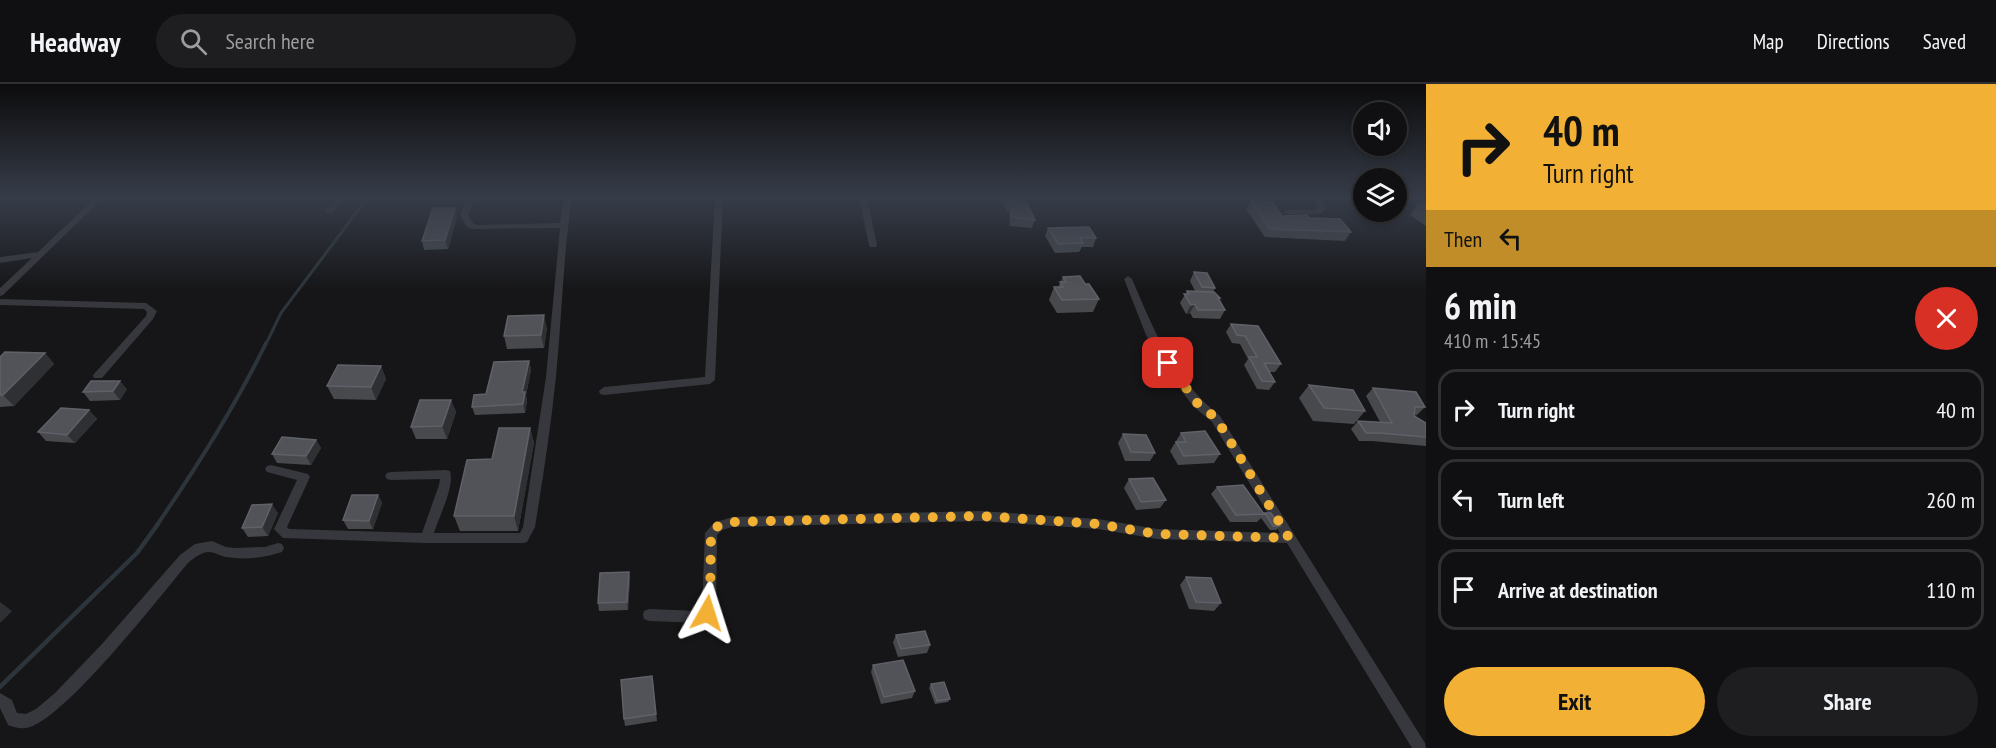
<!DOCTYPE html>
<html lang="en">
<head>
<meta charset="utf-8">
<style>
	:root { --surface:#101012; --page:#1e1e20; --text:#f1f3f6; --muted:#9c9d9f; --line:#303032; --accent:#f2b134 }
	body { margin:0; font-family:"PT Sans Narrow",sans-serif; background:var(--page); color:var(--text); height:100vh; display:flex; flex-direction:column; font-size:22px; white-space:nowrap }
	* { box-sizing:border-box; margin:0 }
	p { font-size:20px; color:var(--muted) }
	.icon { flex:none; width:33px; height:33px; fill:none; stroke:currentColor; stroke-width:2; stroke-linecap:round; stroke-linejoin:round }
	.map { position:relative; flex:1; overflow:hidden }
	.sheet { display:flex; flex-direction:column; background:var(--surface); width:570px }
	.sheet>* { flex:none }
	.hud { background:#f2b134; color:#111; overflow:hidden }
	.fabs { position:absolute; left:1353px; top:18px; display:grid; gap:12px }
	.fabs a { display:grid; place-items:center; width:54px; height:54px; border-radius:50%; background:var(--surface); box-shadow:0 3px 9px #0003,0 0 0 2px var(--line); font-size:30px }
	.pin { position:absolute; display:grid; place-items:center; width:51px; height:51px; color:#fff; margin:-26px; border-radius:12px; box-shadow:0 3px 9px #0006 }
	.me { position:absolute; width:66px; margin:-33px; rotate:6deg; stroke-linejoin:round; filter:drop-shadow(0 0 4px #0008) }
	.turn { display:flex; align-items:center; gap:21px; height:126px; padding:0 18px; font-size:27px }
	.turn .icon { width:78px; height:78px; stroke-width:2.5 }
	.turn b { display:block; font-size:42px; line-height:51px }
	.then { display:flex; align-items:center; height:57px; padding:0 18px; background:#0003; gap:12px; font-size:22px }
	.round { display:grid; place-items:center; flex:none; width:63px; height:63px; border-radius:32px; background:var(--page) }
	.head { display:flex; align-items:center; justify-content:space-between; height:102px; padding:0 18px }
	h1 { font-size:36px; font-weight:700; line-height:45px }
	.cta { display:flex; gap:12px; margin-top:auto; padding:12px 18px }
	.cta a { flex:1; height:69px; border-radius:36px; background:var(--accent); color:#111; font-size:24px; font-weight:700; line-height:69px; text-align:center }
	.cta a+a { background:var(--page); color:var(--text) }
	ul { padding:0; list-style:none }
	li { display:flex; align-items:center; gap:18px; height:81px; margin:0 12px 9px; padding:0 6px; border:3px solid var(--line); border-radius:18px }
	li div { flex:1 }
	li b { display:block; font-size:22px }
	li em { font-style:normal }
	header { display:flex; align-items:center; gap:36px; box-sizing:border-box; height:84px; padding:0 30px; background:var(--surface); border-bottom:2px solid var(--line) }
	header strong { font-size:28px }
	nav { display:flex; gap:33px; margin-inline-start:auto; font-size:21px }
	.search { width:420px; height:54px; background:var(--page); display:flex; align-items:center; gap:15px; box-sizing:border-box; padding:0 21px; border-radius:33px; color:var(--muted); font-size:22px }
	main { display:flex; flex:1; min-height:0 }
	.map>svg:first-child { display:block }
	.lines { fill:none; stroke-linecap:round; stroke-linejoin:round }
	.stream-far2 { stroke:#2c353c; stroke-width:3 }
	.stream-far1 { stroke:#2c353c; stroke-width:4 }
	.stream { stroke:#2c353c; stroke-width:4.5 }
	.street { fill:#37383d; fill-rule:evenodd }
	.wall { fill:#47494d }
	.shaded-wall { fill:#2f3033 }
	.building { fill:#525359; stroke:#5f6168; stroke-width:1.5 }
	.route { stroke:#f2b134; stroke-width:10; stroke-dasharray:0 18 }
</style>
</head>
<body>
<header>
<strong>Headway</strong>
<div class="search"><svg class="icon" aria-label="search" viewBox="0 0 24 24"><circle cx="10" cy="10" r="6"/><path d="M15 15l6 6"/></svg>Search here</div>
<nav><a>Map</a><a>Directions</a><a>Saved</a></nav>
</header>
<main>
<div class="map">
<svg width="1426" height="664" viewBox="0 0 1426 664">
	<rect width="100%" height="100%" fill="#161618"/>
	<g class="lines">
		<path class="stream-far2" d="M 266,260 L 281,229 L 368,113"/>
		<path class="stream-far1" d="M 157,441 C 197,383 235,323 266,259"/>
		<path class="stream" d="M 0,603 L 137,469 L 158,440"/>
		<path class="street" d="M 96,113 L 104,113 L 3,211 L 0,212 L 0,204 L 32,174 L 0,179 L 0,173 L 38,168 Z
			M 339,113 L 347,113 L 332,129 L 326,129 L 326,125 Z
			M 467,113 L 475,113 L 468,131 L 472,138 L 476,141 L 560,139 L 564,113 L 572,113 C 563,172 562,233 556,292 C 551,343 543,393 535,443 L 527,458 L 523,459 L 426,459 L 283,454 L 274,445 L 297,396 L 267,388 L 265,385 L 267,382 L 271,381 L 304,389 L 308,390 L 310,393 L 287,443 L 289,445 L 422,449 L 439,401 L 440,395 L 391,396 L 387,395 L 385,392 L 387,389 L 391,388 L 446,386 L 450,387 C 455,402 439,433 434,449 L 520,449 L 523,443 L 546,293 L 560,144 L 471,145 L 466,142 L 460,131 Z
			M 715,113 L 723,113 L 715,296 L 710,300 L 604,311 L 600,310 L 599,307 L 604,303 L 705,293 Z
			M 859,113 L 867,113 L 877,161 L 876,163 L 870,163 L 869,161 Z
			M 1312,113 L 1320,113 L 1326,124 L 1321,130 L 1287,130 L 1283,128 L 1287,126 L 1316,126 L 1318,124 Z
			M 1128,192 L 1132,195 C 1155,249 1173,294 1220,332 L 1425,659 L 1426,664 L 1412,664 L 1287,459 L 1157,455 L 1098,445 L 981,437 L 732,443 L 722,446 L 717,451 L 716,523 L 712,533 L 700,539 L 649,537 L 644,535 L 643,531 L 644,527 L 649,525 L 699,527 L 702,525 L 705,449 L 714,439 L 732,433 L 981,427 L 1098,435 L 1157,445 L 1280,449 L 1212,338 L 1194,323 L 1172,295 L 1146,251 L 1124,195 Z
			M 0,215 L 146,219 L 157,227 L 153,235 L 102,294 L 94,294 L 93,292 L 94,290 L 146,232 L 147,228 L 144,225 L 0,221 Z
			M 212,457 L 226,463 L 235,464 L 265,463 L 278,459 L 282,460 L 284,464 L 282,468 C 265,474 245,476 226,473 C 220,472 215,468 209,468 C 201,468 194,474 188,479 C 161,511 62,639 26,644 C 20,645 13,643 8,641 L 0,624 L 0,609 L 12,616 L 17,629 L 26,630 L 36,625 L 55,609 L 102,560 L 180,471 L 195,460 Z"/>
	</g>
	<path class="wall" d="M 1000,113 L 1024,113 L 1035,136 L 1032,144 L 1010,142 L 1009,127 L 1006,127 Z
		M 1251,117 L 1282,132 L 1309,134 L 1351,148 L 1345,157 L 1265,153 L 1246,125 Z
		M 1426,119 L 1426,142 L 1410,131 L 1418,120 Z
		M 455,124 L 457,133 L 448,165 L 424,166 L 422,157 Z
		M 1048,144 L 1096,154 L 1093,163 L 1082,163 L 1079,168 L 1055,169 L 1045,152 Z
		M 1194,188 L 1215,204 L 1213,208 L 1220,214 L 1219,216 L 1225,226 L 1220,235 L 1193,234 L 1190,229 L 1186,230 L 1180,219 L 1187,207 L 1195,207 L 1190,197 Z
		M 1063,193 L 1085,200 L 1099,215 L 1093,228 L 1057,229 L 1049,216 L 1054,203 L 1058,203 Z
		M 1231,240 L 1281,280 L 1275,288 L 1269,288 L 1275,298 L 1269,306 L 1257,305 L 1244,281 L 1248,275 L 1240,260 L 1232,259 L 1226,248 Z
		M 547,244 L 544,264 L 507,265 L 504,252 Z
		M 45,269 L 54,280 L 14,322 L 0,323 L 0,273 Z
		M 529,277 L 531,286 L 526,311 L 527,317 L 525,329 L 475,331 L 472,323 Z
		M 381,282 L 386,295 L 376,316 L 334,315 L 327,302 Z
		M 1309,301 L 1365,327 L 1354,340 L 1313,337 L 1299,314 Z
		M 1373,304 L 1425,323 L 1417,331 L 1414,332 L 1426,339 L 1426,362 L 1372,357 L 1359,357 L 1351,345 L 1358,337 L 1380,338 L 1366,312 Z
		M 127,305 L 120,316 L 90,317 L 83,308 Z
		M 451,316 L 456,328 L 447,355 L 416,355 L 411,343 Z
		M 89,326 L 97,335 L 75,359 L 46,357 L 38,348 Z
		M 530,344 L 534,359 L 518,447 L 460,447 L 454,432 L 492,375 Z
		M 1181,349 L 1220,370 L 1214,379 L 1178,381 L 1170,367 Z
		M 1123,350 L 1155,369 L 1150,377 L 1125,377 L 1118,359 Z
		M 316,356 L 321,364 L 311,381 L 277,379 L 272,370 Z
		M 1129,395 L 1166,416 L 1160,424 L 1136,426 L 1124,404 Z
		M 1217,403 L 1264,430 L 1265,429 L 1280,442 L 1276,446 L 1270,446 L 1261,434 L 1257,438 L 1230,438 L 1211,410 Z
		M 378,411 L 382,419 L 373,445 L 348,445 L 343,436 Z
		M 278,429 L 268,452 L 248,453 L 242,444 Z
		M 629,488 L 630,496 L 628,526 L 599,527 L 598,519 Z
		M 1186,493 L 1221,519 L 1214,527 L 1189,525 L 1180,501 Z
		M 896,551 L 930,561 L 927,569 L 898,573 L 893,558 Z
		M 873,581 L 915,607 L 912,614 L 881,620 L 871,588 Z
		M 652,592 L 657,637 L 625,642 L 624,635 Z
		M 931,600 L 950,615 L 948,618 L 935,620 L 929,604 Z"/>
	<path class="shaded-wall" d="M 455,124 L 457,133 L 448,165 L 445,156 Z
		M 1195,220 L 1190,229 L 1186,230 L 1191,221 Z
		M 544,231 L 547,244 L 544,264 L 541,251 Z
		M 45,269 L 54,280 L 14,322 L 3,311 Z
		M 529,277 L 531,286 L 526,311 L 527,317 L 525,329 L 523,320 L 522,308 Z
		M 381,282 L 386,295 L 376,316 L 371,303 Z
		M 120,297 L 127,305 L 120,316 L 113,307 Z
		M 451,316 L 456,328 L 447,355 L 442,342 Z
		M 89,326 L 97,335 L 75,359 L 67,351 Z
		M 530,344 L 534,359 L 518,447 L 514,432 Z
		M 316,356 L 321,364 L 311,381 L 306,372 Z
		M 378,411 L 382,419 L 373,445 L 369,437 Z
		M 272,420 L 278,429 L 268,452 L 262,443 Z
		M 629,488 L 630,496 L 628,526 L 627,518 Z
		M 0,518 L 12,527 L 0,539 Z"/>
	<path class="building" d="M 1006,113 L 1024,113 L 1035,136 L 1012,133 L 1012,119 L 1009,119 Z
		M 1251,117 L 1273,118 L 1282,132 L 1307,131 L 1309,134 L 1340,135 L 1351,148 L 1270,145 Z
		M 1426,119 L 1426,125 L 1418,120 Z
		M 433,124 L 455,124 L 445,156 L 422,157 Z
		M 1089,143 L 1096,154 L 1080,154 L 1083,159 L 1058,160 L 1048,144 Z
		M 1194,188 L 1207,189 L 1215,204 L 1202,203 Z
		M 1080,192 L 1085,200 L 1089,200 L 1099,215 L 1062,216 L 1054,203 L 1063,203 L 1060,198 L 1066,198 L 1063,193 Z
		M 1187,207 L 1214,208 L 1220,214 L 1218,214 L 1225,226 L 1198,226 L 1195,220 L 1191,221 L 1184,210 L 1189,210 Z
		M 544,231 L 541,251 L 504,252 L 508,232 Z
		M 1231,240 L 1258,242 L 1281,280 L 1264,279 L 1275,298 L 1262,297 L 1249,273 L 1257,273 L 1245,252 L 1237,251 Z
		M 5,268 L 45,269 L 3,311 L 0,311 L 0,273 Z
		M 529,277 L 522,308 L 525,308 L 523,320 L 472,323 L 474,311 L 486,310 L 494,278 Z
		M 338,281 L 381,282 L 371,303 L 327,302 Z
		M 91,297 L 120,297 L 113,307 L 83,308 Z
		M 1309,301 L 1353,306 L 1365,327 L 1324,324 Z
		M 1373,304 L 1416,308 L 1425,323 L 1415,323 L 1414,332 L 1426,339 L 1426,353 L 1379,349 L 1366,349 L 1358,337 L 1392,339 Z
		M 420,316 L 451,316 L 442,342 L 411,343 Z
		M 61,324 L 89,326 L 67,351 L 38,348 Z
		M 499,344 L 530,344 L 514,432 L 454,432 L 467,376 L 492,375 Z
		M 1205,347 L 1220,370 L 1184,372 L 1176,358 L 1186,358 L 1181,349 Z
		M 1123,350 L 1146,351 L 1155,369 L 1131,368 Z
		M 282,353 L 316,356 L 306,372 L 272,370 Z
		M 1153,394 L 1166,416 L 1141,418 L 1129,395 Z
		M 1243,401 L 1264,430 L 1236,431 L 1217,403 Z
		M 352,411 L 378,411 L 369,437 L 343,436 Z
		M 272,420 L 262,443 L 242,444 L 252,421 Z
		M 1265,429 L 1271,429 L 1280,442 L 1273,442 Z
		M 629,488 L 627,518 L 598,519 L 600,489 Z
		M 1186,493 L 1211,494 L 1221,519 L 1196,518 Z
		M 925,547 L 930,561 L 901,565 L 896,551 Z
		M 903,576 L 915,607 L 884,613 L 873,581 Z
		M 652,592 L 656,630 L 624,635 L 621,596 Z
		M 944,598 L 950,615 L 937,617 L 931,600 Z"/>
	<linearGradient id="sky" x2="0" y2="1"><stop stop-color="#0c0c0d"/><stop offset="0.55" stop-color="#363c48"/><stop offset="1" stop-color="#363c48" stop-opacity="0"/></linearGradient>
	<rect width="1426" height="206" fill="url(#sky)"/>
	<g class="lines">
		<path class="route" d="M 707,529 L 710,523 L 711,449 L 718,442 L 732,438 L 981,432 L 1098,440 L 1157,450 L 1289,454 L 1216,334 L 1198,320 L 1168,279"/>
	</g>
</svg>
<div class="fabs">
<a><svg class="icon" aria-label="sound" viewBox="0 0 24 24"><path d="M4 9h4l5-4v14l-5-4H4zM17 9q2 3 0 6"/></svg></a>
<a><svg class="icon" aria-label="layers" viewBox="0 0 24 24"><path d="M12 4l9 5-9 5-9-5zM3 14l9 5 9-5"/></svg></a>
</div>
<div class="pin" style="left:1168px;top:279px;background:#d93025"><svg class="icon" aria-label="arrive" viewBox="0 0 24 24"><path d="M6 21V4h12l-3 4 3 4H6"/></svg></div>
<svg class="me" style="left:707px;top:529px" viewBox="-20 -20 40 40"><path d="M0-17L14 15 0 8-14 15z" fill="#f2b134" stroke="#fff" stroke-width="4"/></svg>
</div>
<section class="sheet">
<div class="hud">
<div class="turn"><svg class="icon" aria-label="right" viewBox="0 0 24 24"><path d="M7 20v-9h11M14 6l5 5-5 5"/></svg><div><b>40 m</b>Turn right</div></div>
<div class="then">Then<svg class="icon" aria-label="left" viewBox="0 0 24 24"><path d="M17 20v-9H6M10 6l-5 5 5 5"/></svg></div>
</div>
<div class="head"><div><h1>6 min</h1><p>410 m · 15:45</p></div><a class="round" style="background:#d93025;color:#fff"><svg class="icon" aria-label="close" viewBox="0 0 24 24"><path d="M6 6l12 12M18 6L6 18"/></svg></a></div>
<ul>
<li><svg class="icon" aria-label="right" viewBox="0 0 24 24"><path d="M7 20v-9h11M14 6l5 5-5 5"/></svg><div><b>Turn right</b></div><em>40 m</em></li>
<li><svg class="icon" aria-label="left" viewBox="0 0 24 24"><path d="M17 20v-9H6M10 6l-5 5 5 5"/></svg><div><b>Turn left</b></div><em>260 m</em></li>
<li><svg class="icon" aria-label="arrive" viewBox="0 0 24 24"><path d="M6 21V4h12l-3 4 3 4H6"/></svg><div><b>Arrive at destination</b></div><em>110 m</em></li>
</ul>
<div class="cta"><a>Exit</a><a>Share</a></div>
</section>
</main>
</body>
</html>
